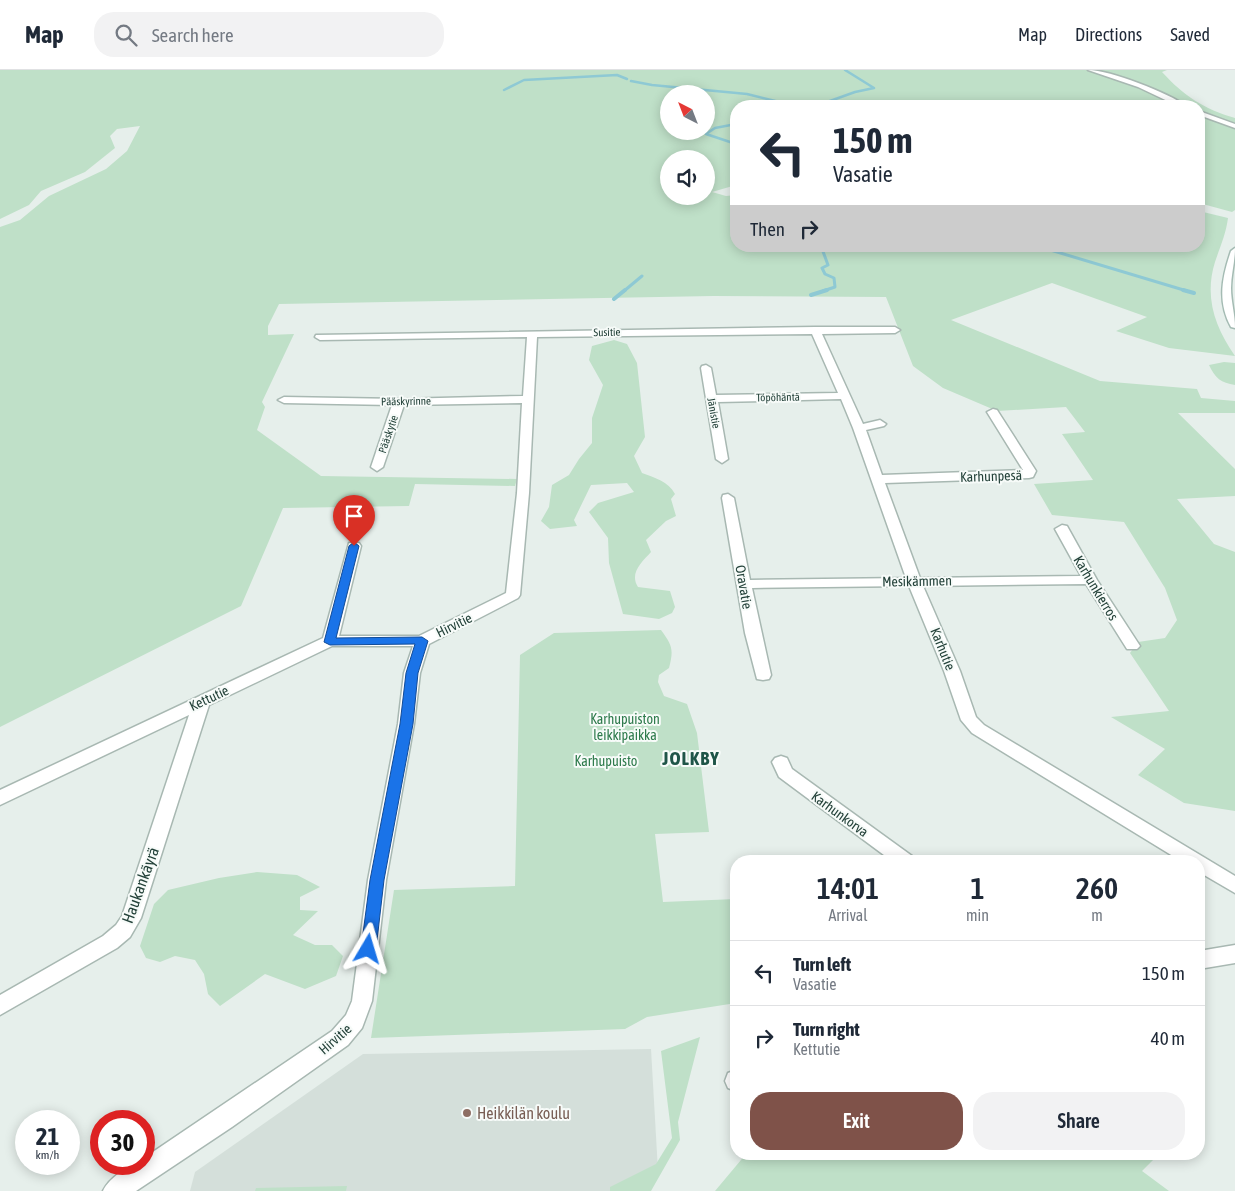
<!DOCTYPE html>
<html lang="en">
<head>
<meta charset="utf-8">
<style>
	:root { --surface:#fff; --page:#f2f2f3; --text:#1f2937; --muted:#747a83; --line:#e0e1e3; --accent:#7f5249 }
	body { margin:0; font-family:"Asap Condensed",sans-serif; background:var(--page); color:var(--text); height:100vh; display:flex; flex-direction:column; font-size:19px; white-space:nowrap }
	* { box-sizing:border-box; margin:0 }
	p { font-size:16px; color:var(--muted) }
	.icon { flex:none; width:28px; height:28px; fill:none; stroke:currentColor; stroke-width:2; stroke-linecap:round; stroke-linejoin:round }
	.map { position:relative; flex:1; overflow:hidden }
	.side { position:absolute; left:730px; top:785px; width:475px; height:305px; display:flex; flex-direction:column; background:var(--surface); border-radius:20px; box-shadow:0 2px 12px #0003 }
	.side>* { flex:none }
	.banner { position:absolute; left:730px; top:30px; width:475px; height:152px; border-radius:20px; box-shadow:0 2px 12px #0003; background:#fff; color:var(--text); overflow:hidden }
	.needle { width:32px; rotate:318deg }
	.tools { position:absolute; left:660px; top:15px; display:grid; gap:10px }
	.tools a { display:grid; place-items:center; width:55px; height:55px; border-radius:50%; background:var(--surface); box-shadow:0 2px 12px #0003; font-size:25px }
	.speed { position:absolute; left:15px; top:1040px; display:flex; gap:10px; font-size:25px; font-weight:700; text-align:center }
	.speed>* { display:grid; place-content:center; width:65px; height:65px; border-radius:50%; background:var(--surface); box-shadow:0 2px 12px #0003; line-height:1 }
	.speed small { font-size:12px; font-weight:400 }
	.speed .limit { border:8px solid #d22; background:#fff; color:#111 }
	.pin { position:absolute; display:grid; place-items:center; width:42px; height:42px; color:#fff; margin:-51px -21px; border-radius:50% 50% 50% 0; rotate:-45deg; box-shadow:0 0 5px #0007 }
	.pin .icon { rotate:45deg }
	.me { position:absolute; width:55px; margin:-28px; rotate:7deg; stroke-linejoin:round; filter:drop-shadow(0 0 4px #0008) }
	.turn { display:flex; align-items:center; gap:18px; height:105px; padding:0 20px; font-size:22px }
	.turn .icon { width:65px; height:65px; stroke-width:2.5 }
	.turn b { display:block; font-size:35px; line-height:42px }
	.then { display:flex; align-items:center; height:48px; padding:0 20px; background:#0003; gap:10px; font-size:19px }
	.eta { display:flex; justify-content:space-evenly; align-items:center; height:85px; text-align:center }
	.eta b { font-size:30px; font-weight:600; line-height:35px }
	.cta { display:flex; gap:10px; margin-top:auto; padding:10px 20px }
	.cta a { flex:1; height:58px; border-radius:20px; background:var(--accent); color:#fff; font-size:20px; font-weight:600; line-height:58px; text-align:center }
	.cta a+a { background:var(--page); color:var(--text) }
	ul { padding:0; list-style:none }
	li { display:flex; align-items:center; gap:15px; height:65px; padding:0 20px; border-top:1px solid var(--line) }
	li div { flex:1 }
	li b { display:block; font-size:19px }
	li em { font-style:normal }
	header { display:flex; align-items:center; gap:30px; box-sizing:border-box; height:70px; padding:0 25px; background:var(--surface); border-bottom:1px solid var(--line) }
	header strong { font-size:24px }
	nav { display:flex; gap:28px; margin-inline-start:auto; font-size:18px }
	.search { width:350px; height:45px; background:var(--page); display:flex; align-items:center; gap:12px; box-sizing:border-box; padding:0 18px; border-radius:20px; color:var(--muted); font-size:19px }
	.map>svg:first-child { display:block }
	.built { fill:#d4dfda }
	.green { fill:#bfe0c8; fill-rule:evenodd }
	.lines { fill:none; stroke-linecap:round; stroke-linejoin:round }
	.stream-far2 { stroke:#8ec9d4; stroke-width:2.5 }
	.stream-far1 { stroke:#8ec9d4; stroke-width:3 }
	.stream { stroke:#8ec9d4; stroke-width:4 }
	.street-casing { stroke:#a8b8b2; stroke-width:3 }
	.secondary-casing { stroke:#a4bbb3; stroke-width:3 }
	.street { fill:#fff; fill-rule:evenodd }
	.secondary { fill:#fff; fill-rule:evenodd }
	.route { fill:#1a73e8; stroke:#114b97 }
	.education-dot { fill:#8d6e63; stroke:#f7fbf9; stroke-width:2 }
	.labels { text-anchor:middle; stroke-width:4; stroke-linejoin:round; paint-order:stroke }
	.far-street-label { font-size:11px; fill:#24423a; stroke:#f7fbf9 }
	.street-label { font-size:14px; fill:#24423a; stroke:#f7fbf9 }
	.park-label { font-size:14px; fill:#2d7a4b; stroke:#f7fbf9 }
	.near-street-label { font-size:16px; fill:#24423a; stroke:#f7fbf9 }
	.near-education-label { font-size:16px; fill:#785e54; stroke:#f7fbf9; text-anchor:start }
	.district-label { font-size:19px; font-weight:bold; letter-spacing:1px; fill:#1f5548; stroke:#f7fbf9 }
</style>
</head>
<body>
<header>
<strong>Map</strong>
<div class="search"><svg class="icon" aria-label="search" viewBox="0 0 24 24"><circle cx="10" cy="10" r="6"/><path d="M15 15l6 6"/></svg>Search here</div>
<nav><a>Map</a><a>Directions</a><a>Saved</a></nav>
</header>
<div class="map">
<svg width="1235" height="1121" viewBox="0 0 1235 1121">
	<rect width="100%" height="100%" fill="#e6efeb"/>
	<path class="built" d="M 651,979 L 658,1101 L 650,1121 L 190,1121 L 195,1102 L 363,984 Z"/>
	<path class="green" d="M 0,0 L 1167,0 L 1162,2 C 1184,26 1204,39 1235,48 L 1235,140 L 1232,142 L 1199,133 L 1199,36 L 736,36 L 736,115 L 712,122 L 726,126 L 736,125 L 736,176 L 1199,176 L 1199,141 L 1228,148 C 1226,164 1220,177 1215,192 C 1204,227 1215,257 1235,286 L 1169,278 L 1116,261 L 1147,247 L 1052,213 L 951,250 L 1100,311 L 1197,319 L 1201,328 L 1235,331 L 1235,343 L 1178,343 L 1235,399 L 1235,426 L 1177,429 L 1214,474 L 1235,482 L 1235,741 L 1184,733 L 1138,705 L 1165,679 L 1111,647 L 1169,641 L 1130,583 L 1138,572 L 1165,568 L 1177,550 L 1165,518 L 1124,452 L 1052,445 L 1034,414 L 1093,410 L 1062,364 L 1085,362 L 1066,337 L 997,341 L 943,318 L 913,296 L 886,227 L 713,226 L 279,234 L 268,256 L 268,265 L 294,264 L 262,332 L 265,337 L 257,360 L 321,406 L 517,409 L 515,416 L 415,414 L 409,436 L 283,438 L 241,536 L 0,657 L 0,157 L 20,150 L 49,126 L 106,99 L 127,81 L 140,56 L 117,59 L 110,66 L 115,78 L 85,102 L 41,121 L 29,135 L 0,149 ZM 669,24 L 706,24 L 706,61 L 669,61 ZM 669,89 L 706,89 L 706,126 L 669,126 Z
		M 614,270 L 627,274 L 637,293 L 645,367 L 634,386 L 642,403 C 655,408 668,411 675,424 L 671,429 L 676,446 L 666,451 L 646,470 L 651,482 C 642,492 629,503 638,517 L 670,521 L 675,537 L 672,543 L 659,549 L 623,544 L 609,493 L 608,468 L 589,442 L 598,433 L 634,422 L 627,413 L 591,415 L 574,450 L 577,456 L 550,459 L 541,451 L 549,437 L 552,415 L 569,405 L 579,389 L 592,373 L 592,348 L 603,315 L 589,290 L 592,276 Z
		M 1224,292 L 1235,293 L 1235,315 C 1221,313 1215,308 1209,295 Z
		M 661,560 C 672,575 674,579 669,598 L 659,605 L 658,612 L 664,626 L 687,634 L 697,663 L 709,762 L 655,764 L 663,832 L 736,829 L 736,933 L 647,947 L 625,959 L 371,968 L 394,820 L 515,816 L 520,585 L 554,563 Z
		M 257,802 L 297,805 L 320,817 L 300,827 L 300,840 L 318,841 L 293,865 L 315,875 L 332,875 L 343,886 L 336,906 L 305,919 L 265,904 L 220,936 L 208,924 L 204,904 L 195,890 L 175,886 L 160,892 L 146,888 L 140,876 L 154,834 L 168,820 L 219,808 Z
		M 700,967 L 678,1052 L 680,1070 L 651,1121 L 610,1121 L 610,1117 L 656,1094 L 672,1068 L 661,981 Z
		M 746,1084 L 1147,1084 L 1154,1089 L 1142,1101 L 1169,1121 L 715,1121 Z
		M 347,1116 L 346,1121 L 255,1121 L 256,1118 Z"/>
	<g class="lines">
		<path class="stream-far2" d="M 631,11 L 652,15 L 747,24 L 796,36
			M 504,20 L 524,10 L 617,5 L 627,9
			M 816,36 L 855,22 L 874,18 L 845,0
			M 736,54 L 715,58 L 706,64 L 736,74"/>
		<path class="stream-far1" d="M 821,176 L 828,195 L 822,198 L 825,204 L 834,208 L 835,217 L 823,221
			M 1037,176 L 1187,221
			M 624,221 L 642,206"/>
		<path class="stream" d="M 1183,220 L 1194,223
			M 811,225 L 827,220
			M 614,229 L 625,220"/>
		<g class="street-casing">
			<path id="street" d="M 1088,0 C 1110,0 1169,23 1186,36 L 1178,36 L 1138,17 Z
				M 1199,41 L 1235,54 L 1235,58 L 1199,45 Z
				M 815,257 L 895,257 L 900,260 L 895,263 L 822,264 L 863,354 L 880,350 L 886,354 L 884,356 L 866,360 L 882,405 L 1023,400 L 987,342 L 993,339 L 997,340 L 1036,401 L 1033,407 L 1029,408 L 885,413 L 920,508 L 1081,506 L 1055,459 L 1062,455 L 1067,456 L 1097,510 L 1140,576 L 1137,579 L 1127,579 L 1086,514 L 923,516 L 960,601 L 976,647 L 984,655 L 1235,806 L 1235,823 L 1199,802 L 1199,791 L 1181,791 L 972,663 L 961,650 L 944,601 L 909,516 L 752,518 L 771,605 L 769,609 L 763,610 L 757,609 L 745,563 L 722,428 L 723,425 L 728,424 L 734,428 L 750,510 L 906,508 L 853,358 L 841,329 L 718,332 L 728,389 L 722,393 L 716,389 L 701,298 L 702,296 L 706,295 L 711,298 L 716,325 L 838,323 L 812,264 L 537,267 L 529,423 L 520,525 L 518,528 L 429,574 L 420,603 L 414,654 L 386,810 L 372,931 L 362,958 L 348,975 L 232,1057 L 136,1121 L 103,1121 C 109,1108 129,1094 144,1094 L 144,1088 L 332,961 L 346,945 L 352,931 L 368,810 L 398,654 L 404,603 L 413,576 L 332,576 L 209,635 L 141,848 L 130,867 L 117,878 L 0,945 L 0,925 L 103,866 L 116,855 L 122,846 L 189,645 L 0,735 L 0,720 L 323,568 L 349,473 L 359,473 L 361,476 L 339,566 L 419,566 L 506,523 L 517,423 L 522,333 L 404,335 L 383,397 L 377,401 L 371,397 L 392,335 L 284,333 L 278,330 L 284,327 L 399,329 L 523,326 L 527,267 L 320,270 L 315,267 L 316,265 Z
				M 781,686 L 787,688 L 792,699 L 912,786 L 914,791 L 892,791 L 779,707 L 772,692 L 775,688 Z
				M 1235,875 L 1235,893 L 1199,899 L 1199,881 Z
				M 736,1000 L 736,1021 L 728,1018 L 725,1011 L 728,1003 Z"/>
		</g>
		<g class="secondary-casing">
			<path id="secondary" d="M 1235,178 C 1235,192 1231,205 1231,218 C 1231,232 1235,244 1235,258 L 1231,257 C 1217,232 1222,207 1231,181 Z"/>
		</g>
		<use href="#street" class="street"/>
		<use href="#secondary" class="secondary"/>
	</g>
	<path class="route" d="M 354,472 L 359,476 L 336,568 L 422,567 L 428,571 L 418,603 L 413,654 L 384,810 L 376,879 L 374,884 L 368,885 L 363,884 L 361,879 L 370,810 L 400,654 L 406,603 L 415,574 L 330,575 L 324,572 L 349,476 Z"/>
	<circle class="education-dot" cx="467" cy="1043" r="5"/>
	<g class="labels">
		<g class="far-street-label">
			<text transform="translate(607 262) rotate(-1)" y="4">Susitie</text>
			<text transform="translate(778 327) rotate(-1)" y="4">Töpöhäntä</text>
			<text transform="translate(406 331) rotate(-1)" y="4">Pääskyrinne</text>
			<text transform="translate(714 343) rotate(80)" y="4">Jänistie</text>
			<text transform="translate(388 364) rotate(-71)" y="4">Pääskytie</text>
		</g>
		<g class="street-label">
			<text transform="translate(991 406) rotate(-2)" y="5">Karhunpesä</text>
			<text transform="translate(917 511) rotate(-1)" y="5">Mesikämmen</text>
			<text transform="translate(744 517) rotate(80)" y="5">Oravatie</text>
			<text transform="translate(1096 518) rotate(59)" y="5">Karhunkierros</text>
			<text transform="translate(454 555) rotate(-26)" y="5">Hirvitie</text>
			<text transform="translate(943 579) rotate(68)" y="5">Karhutie</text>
			<text transform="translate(209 628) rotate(-25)" y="5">Kettutie</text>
			<text transform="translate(840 744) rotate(36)" y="5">Karhunkorva</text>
			<text transform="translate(335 969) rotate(-41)" y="5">Hirvitie</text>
		</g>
		<g class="park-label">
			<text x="625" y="654">Karhupuiston<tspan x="625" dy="16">leikkipaikka</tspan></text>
			<text x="606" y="696">Karhupuisto</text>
		</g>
		<g class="near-street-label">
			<text transform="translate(140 815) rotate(-70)" y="6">Haukankäyrä</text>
		</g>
		<g class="near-education-label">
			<text x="477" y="1049">Heikkilän koulu</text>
		</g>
		<g class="district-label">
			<text x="691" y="695">JOLKBY</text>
		</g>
	</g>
</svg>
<div class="tools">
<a><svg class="needle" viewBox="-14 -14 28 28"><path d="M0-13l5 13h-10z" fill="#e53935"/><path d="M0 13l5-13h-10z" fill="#747a83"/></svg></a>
<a><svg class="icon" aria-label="sound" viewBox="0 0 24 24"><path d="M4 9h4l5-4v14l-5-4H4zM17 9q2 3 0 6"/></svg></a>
</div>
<div class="speed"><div>21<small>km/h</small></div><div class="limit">30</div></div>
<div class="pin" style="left:354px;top:476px;background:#d93025"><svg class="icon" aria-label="arrive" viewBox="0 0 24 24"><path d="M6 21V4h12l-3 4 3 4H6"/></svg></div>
<svg class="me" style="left:368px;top:879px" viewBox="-20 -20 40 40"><path d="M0-17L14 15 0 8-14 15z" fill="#1a73e8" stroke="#fff" stroke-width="4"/></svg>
<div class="banner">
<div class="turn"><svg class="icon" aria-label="left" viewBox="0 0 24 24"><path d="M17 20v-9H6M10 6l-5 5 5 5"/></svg><div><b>150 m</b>Vasatie</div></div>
<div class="then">Then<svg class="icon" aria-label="right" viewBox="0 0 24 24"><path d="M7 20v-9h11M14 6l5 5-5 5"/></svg></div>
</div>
<section class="side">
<div class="eta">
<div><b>14:01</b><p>Arrival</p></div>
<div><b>1</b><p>min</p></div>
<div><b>260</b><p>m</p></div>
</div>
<ul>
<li><svg class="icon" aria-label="left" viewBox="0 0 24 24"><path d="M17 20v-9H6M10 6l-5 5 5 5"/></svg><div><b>Turn left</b><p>Vasatie</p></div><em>150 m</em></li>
<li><svg class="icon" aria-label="right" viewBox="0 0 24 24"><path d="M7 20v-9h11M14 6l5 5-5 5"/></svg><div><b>Turn right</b><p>Kettutie</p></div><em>40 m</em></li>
</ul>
<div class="cta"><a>Exit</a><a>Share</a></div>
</section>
</div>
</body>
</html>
